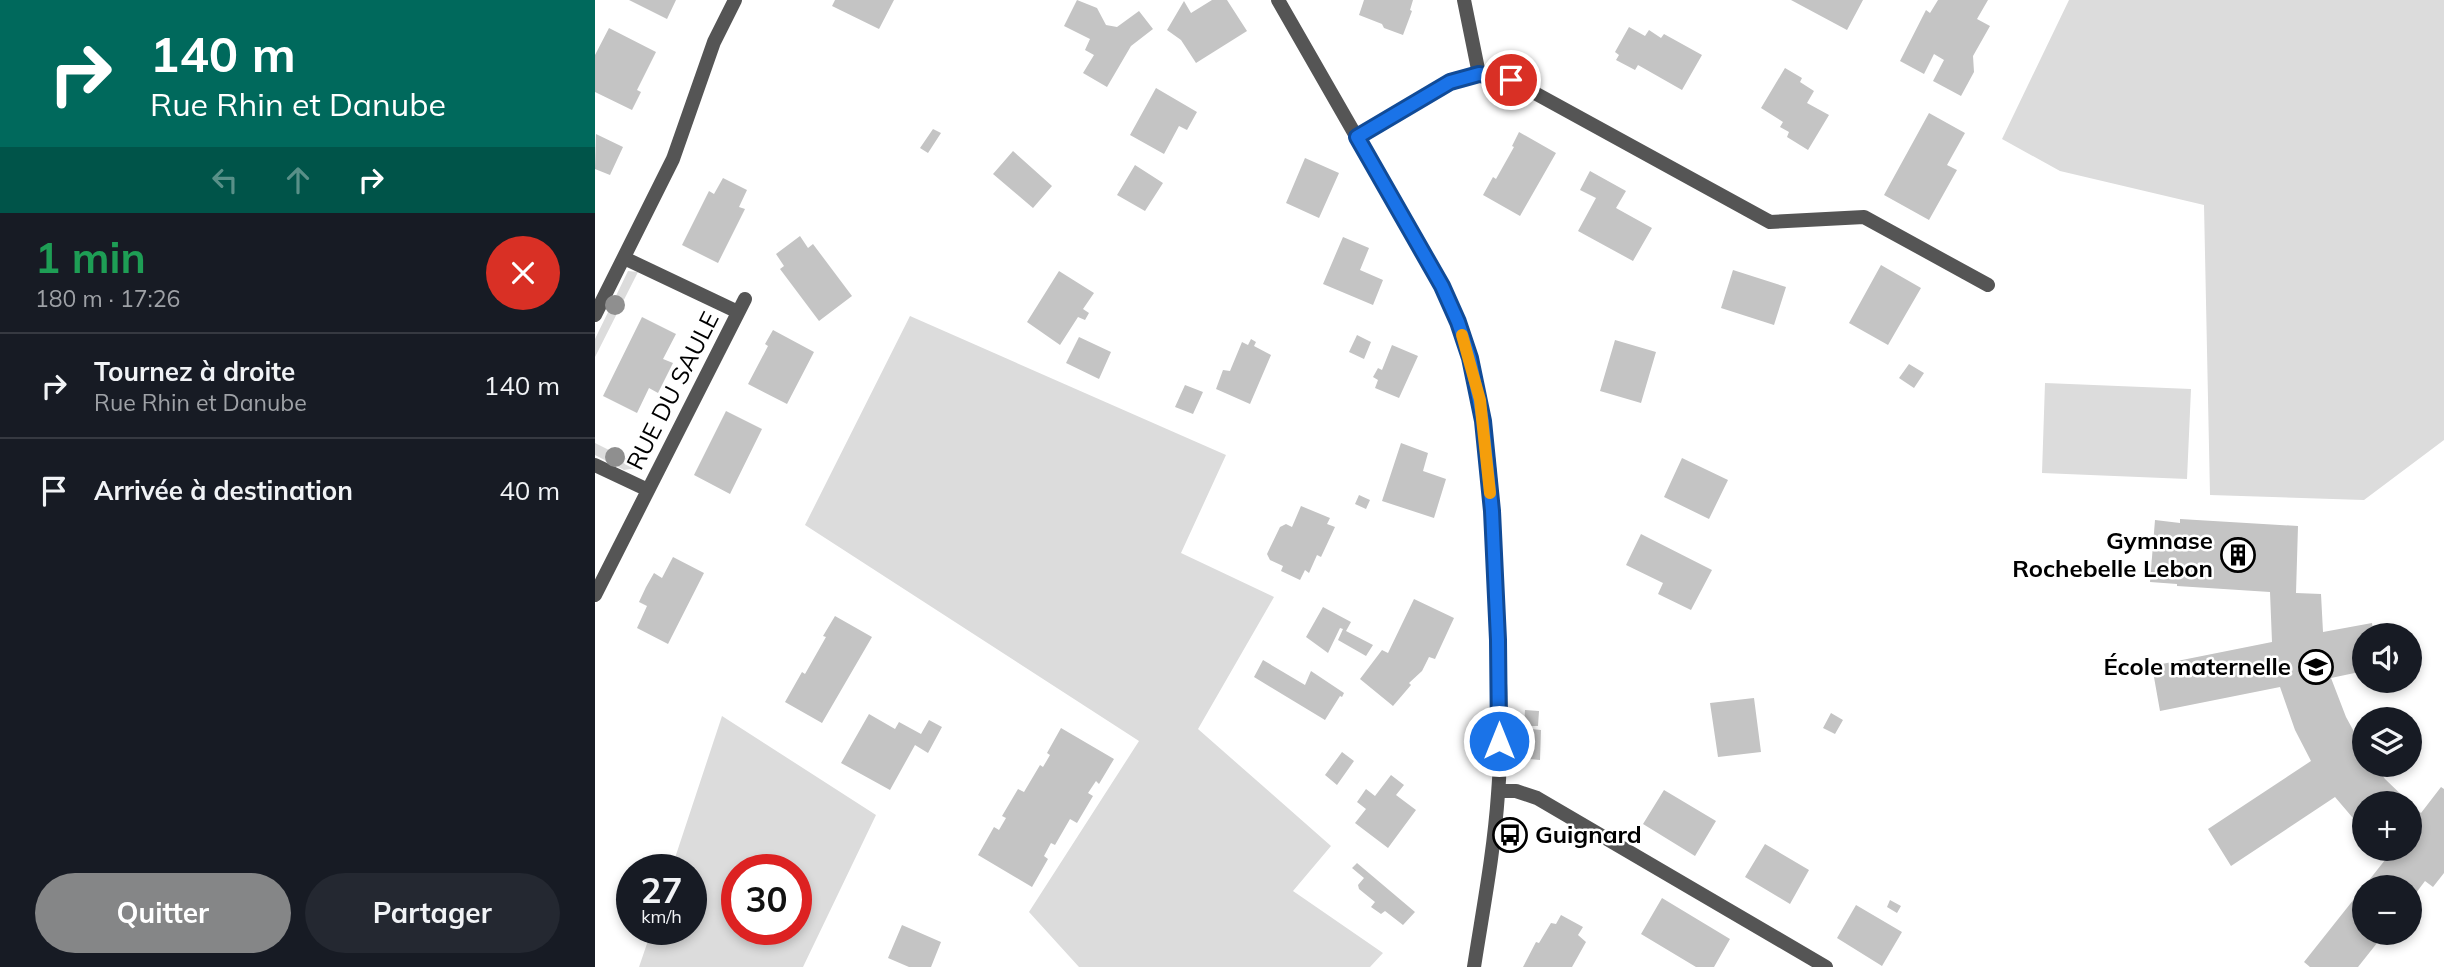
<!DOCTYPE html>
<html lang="fr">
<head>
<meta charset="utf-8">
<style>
	:root { --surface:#171b24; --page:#242831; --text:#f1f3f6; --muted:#9ea1a6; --line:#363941; --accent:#858687 }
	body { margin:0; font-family:Mulish,sans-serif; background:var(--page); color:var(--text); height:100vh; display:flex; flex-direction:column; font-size:26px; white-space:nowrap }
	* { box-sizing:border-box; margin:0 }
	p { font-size:23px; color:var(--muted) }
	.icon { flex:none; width:38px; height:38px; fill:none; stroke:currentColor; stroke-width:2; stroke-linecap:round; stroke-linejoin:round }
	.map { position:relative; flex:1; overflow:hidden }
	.drawer { display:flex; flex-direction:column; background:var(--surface); width:595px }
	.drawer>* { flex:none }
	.banner { background:#00695c; color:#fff; overflow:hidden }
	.buttons { position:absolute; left:1757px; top:623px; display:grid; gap:14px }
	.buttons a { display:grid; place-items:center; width:70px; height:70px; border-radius:50%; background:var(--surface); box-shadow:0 4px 10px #0003; font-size:35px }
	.speed { position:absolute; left:21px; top:854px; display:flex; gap:14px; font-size:35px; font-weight:700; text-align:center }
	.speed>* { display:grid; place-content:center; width:91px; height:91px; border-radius:50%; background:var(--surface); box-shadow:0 4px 10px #0003; line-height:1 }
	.speed small { font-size:18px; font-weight:400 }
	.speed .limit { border:10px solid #d22; background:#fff; color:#111 }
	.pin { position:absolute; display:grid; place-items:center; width:60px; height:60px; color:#fff; margin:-30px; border:4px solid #fff; border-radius:50%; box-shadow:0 2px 7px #0007 }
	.me { position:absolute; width:77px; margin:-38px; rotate:0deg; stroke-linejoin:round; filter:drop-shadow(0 0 5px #0008) }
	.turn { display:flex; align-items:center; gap:24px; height:147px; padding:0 35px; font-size:32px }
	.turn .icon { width:91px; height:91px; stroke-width:2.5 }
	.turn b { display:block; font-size:49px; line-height:60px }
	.lanes { display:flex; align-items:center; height:66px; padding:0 35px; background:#0003; justify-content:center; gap:35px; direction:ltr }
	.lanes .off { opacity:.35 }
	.round { display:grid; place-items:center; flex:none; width:74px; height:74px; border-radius:37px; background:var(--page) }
	.headline { display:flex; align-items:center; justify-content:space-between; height:119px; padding:0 35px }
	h1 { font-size:42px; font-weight:700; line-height:52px; color:#1e9e55 }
	.cta { display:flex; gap:14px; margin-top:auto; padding:14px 35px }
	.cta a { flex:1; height:80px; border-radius:42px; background:var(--accent); color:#fff; font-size:28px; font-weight:700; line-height:80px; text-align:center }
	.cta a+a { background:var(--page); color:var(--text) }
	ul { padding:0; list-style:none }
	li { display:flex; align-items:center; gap:21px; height:105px; padding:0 35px; border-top:2px solid var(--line) }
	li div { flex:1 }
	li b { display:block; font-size:26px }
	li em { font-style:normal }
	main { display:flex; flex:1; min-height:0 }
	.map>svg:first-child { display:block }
	.green { fill:#dcdcdc; fill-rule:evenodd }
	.building { fill:#c4c4c4 }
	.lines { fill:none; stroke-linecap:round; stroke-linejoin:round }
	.street { stroke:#555; stroke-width:14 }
	.tree { fill:#8f8f8f }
	.route-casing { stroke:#114b97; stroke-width:18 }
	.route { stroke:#1a73e8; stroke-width:12 }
	.slow { stroke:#f59e0b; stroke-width:12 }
	.labels { text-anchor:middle; stroke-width:5; stroke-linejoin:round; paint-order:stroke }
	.street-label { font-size:24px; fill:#000; stroke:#fff }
	.poi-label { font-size:24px; font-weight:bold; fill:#000; stroke:#fff; text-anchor:end }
</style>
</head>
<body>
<main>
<section class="drawer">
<div class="banner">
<div class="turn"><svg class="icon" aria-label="right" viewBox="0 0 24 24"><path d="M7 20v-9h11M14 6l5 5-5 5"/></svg><div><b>140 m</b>Rue Rhin et Danube</div></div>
<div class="lanes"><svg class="icon off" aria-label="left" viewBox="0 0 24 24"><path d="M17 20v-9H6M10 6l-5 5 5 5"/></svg><svg class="icon off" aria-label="ahead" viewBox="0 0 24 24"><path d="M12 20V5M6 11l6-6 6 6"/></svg><svg class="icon" aria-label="right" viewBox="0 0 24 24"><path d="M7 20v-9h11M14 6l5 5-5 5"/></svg></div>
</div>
<div class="headline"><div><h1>1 min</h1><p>180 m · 17:26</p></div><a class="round" style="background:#d93025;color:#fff"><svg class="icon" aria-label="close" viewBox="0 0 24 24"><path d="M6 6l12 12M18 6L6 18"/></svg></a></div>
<ul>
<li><svg class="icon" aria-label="right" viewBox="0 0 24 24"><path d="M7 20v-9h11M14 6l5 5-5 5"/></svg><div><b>Tournez à droite</b><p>Rue Rhin et Danube</p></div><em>140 m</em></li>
<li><svg class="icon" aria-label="arrive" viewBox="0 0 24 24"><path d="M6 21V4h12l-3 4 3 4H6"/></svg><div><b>Arrivée à destination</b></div><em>40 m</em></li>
</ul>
<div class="cta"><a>Quitter</a><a>Partager</a></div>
</section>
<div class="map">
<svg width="1849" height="967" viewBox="0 0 1849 967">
	<rect width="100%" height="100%" fill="#fff"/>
	<path class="green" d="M 1474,0 L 1849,0 L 1849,440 L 1769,500 L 1615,495 L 1609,205 L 1465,171 L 1407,139 Z
		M 33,271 L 43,272 L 0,357 L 0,339 Z
		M 315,316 L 631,455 L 586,553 L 679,597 L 603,729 L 736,846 L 698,891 L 788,953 L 775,967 L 484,967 L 434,912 L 544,741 L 210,525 Z
		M 1450,383 L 1596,389 L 1592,479 L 1447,473 Z
		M 0,443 L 48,467 L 29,470 L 0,455 Z
		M 127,716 L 281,815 L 208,967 L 44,967 L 57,929 L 96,929 L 96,870 L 76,870 ZM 142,870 L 201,870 L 201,929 L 142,929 Z"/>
	<path class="building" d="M 34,0 L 81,0 L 72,19 Z
		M 240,0 L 299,0 L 284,29 L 237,6 Z
		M 482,0 L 502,8 L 511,25 L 522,27 L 544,11 L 558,29 L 536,46 L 512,87 L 488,73 L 499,55 L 490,50 L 495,39 L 469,26 Z
		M 617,0 L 632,0 L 652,31 L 601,63 L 586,40 L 572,30 L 589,1 L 596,13 Z
		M 769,0 L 818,0 L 815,10 L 817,11 L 808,35 L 789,28 L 787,24 L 764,15 Z
		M 1196,0 L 1268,0 L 1252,30 Z
		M 1343,0 L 1393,0 L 1382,19 L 1395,26 L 1378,56 L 1379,72 L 1366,96 L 1338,81 L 1349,60 L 1339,54 L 1329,74 L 1305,61 L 1331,10 L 1335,13 Z
		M 1034,27 L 1050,36 L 1054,30 L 1066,38 L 1069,34 L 1107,55 L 1087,90 L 1043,65 L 1040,70 L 1021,60 L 1024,55 L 1020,52 Z
		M 14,28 L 61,52 L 42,90 L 46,92 L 37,110 L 0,92 L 0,55 Z
		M 1190,68 L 1207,78 L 1205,82 L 1219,91 L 1212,103 L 1234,115 L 1213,150 L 1192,137 L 1194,132 L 1185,127 L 1188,122 L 1166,108 Z
		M 561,88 L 602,112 L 592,130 L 584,126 L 569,154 L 535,135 Z
		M 1334,113 L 1370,133 L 1352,165 L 1362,170 L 1334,220 L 1289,195 Z
		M 338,129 L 346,133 L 333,153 L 325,148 Z
		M 924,132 L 961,153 L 925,216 L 888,195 L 898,177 L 901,179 L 919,147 L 917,146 Z
		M 1,134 L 28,147 L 15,175 L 0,169 Z
		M 418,151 L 457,186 L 438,208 L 398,174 Z
		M 710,158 L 744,173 L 724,218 L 691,203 Z
		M 540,165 L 568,183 L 550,211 L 522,195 Z
		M 995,171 L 1031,191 L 1021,208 L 1057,228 L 1038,261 L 983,231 L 1001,198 L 985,190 Z
		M 128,178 L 152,190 L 144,207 L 150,209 L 123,263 L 87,245 L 114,191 L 119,194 Z
		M 205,236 L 213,248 L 218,244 L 257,296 L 224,321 L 185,269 L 189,266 L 181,254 Z
		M 748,237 L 774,248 L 765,270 L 788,280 L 778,305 L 728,284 Z
		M 1286,265 L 1326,288 L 1293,345 L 1254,323 Z
		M 1138,270 L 1191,287 L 1179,325 L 1126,308 Z
		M 464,271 L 499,293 L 488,309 L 494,313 L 490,320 L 483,317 L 465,345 L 432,322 Z
		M 47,317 L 81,334 L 68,359 L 78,363 L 63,393 L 54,388 L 42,413 L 8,396 Z
		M 178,330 L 219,352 L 192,404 L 153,384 L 173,346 L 170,344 Z
		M 762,335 L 776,342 L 769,359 L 754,352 Z
		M 484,337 L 516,352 L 504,379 L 471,363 Z
		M 656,339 L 661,342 L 659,346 L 676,355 L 655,404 L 621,389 L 628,370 L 635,371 L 647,342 L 653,345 Z
		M 1020,340 L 1061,352 L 1046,403 L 1005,391 Z
		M 797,345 L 823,356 L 804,398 L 780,388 L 783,380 L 778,377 L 783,368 L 787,370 Z
		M 1314,364 L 1329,373 L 1319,388 L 1304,378 Z
		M 590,385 L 608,392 L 598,414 L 580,407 Z
		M 131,411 L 167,429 L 135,494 L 99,475 Z
		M 806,443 L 833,453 L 828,471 L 851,479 L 839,518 L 787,501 Z
		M 1087,458 L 1133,480 L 1114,519 L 1069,497 Z
		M 764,495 L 775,500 L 771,509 L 760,504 Z
		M 706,506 L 735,518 L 732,524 L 740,527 L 726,557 L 722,555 L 714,573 L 710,570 L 705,580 L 686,571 L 688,566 L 675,560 L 672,554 L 685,527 L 691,524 L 697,527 Z
		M 1585,519 L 1703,526 L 1701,593 L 1726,594 L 1728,632 L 1777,623 L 1779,635 L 1769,635 L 1769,671 L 1736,678 L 1751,717 L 1769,750 L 1769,765 L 1780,765 L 1790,779 L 1815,803 L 1769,803 L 1769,831 L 1740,797 L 1636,866 L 1613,829 L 1716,761 L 1700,730 L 1685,687 L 1565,711 L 1557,666 L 1677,642 L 1675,592 L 1582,586 L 1582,584 L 1555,582 L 1560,520 L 1585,523 Z
		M 1046,534 L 1117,570 L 1096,610 L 1063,594 L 1068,583 L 1031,565 Z
		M 78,557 L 109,573 L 73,644 L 42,628 L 52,606 L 44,602 L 51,587 L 59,573 L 67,578 Z
		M 819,599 L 859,618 L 840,659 L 834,657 L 827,671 L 814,683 L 816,685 L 798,706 L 765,679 L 787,650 L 793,653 Z
		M 728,607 L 756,622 L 751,631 L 778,645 L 771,656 L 743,640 L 748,629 L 745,628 L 733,653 L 711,637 Z
		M 240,616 L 277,637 L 227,723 L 190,702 L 207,672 L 210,674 L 231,637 L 228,636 Z
		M 668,660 L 710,685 L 716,671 L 749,693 L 747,697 L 745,696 L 730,720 L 659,677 Z
		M 1159,698 L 1166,752 L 1123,757 L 1115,703 Z
		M 930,710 L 944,711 L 943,726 L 929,726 Z
		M 1236,713 L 1248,720 L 1240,734 L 1228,728 Z
		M 274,714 L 300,729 L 304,722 L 326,734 L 334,720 L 347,727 L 333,753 L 320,745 L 295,790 L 246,763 Z
		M 466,728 L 519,759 L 504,784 L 501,781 L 493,793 L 498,796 L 482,823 L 475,819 L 460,845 L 456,843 L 449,856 L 453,859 L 437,887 L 383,855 L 399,827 L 404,830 L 411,818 L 407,816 L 423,789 L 429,792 L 445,765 L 448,767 L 455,755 L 452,753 Z
		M 926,728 L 946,730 L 945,760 L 925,758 Z
		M 747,752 L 759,761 L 742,785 L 730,775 Z
		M 796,775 L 809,785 L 801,795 L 821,810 L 793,848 L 760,823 L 771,809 L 762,802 L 771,789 L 780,796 Z
		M 1846,787 L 1849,789 L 1849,873 L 1838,887 L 1830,881 L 1815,901 L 1815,887 L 1769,887 L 1769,933 L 1790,933 L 1763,967 L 1715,967 L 1709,962 L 1794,855 L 1788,849 L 1815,849 L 1815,803 L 1826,813 Z
		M 1069,790 L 1121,821 L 1100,856 L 1048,824 Z
		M 1170,844 L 1214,870 L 1195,904 L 1150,877 Z
		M 762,863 L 820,912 L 808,925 L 790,911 L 786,914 L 776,907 L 780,902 L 764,889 L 763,885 L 769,878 L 757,868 Z
		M 1067,898 L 1135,939 L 1119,967 L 1101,967 L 1046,934 Z
		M 1295,900 L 1306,906 L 1302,913 L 1292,907 Z
		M 1261,905 L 1307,932 L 1287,966 L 1242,938 Z
		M 966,915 L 988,927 L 983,935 L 991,942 L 977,967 L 928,967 L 941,942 L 944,943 L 956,923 L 961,924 Z
		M 307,925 L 346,942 L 336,967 L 314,967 L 293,958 Z"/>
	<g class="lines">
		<path class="street" d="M 683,0 L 847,286 C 858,310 869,335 876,360 C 897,442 899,529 902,613 C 905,672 908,734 903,794 C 899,852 888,909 879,967
			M 869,0 L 884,74
			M 762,137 L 855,82 L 884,74 L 916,80 L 1175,222 L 1269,217 L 1393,285
			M 29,258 L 143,312
			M 0,315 L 78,159 L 119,42 L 140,0
			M 0,465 L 53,490
			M 0,595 L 150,299
			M 904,791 L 921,791 L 942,798 L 1231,967"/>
	</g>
	<g class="tree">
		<circle cx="20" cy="305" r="10"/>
		<circle cx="20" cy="457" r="10"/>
	</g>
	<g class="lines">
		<g class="route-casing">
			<path id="route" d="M 904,741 L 903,640 L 897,511 L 888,421 L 875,358 L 863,322 L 847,286 L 762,137 L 855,82 L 884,74 L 916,80"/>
		</g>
		<use href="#route" class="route"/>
		<path class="slow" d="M 867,335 L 885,400 L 895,493"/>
	</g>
	<defs>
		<g id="building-ring" transform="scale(1.75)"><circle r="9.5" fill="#fff" stroke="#000" stroke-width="1.5"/><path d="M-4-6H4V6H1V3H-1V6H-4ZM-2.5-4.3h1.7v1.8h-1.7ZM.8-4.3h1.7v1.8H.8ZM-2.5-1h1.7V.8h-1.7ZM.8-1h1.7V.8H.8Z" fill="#000"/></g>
		<g id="school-ring" transform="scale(1.75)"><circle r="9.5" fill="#fff" stroke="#000" stroke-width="1.5"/><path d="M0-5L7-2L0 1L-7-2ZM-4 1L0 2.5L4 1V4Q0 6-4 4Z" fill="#000"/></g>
		<g id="bus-ring" transform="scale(1.75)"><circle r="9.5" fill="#fff" stroke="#000" stroke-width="1.5"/><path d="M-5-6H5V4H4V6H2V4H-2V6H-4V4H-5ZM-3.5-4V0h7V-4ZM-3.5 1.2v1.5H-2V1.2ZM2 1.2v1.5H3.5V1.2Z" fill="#000"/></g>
	</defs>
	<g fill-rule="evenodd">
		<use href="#building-ring" x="1643" y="555"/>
		<use href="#school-ring" x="1721" y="667"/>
		<use href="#bus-ring" x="915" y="835"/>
	</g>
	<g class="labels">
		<g class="street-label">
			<text transform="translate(78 391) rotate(-63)" y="8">RUE DU SAULE</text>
		</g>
		<g class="poi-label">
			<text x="1618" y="549">Gymnase<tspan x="1618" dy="28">Rochebelle Lebon</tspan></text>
			<text x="1696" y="675">École maternelle</text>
			<text x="940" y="843" text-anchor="start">Guignard</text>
		</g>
	</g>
</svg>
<div class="buttons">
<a><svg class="icon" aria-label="sound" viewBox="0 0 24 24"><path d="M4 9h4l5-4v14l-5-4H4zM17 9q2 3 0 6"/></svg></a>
<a><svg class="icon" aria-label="layers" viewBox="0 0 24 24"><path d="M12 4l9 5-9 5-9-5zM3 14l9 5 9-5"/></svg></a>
<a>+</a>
<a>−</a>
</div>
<div class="speed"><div>27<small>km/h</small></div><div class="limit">30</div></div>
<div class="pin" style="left:916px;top:80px;background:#d93025"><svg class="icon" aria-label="arrive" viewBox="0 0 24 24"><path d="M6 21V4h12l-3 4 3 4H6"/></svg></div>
<svg class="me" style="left:904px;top:741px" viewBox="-20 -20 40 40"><circle r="17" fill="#1a73e8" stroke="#fff" stroke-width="3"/><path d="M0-11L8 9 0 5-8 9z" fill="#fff"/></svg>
</div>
</main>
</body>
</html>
